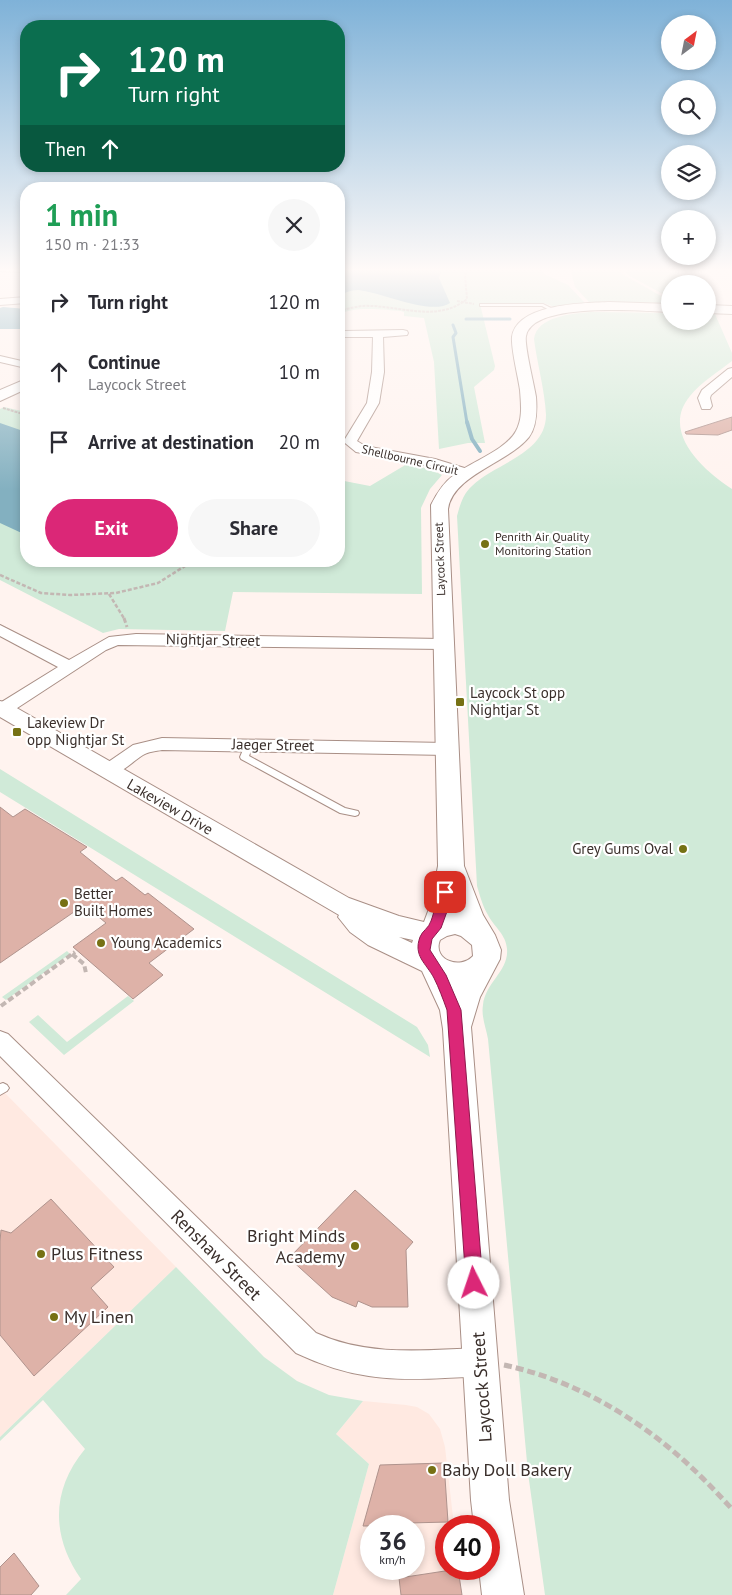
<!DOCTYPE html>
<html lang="en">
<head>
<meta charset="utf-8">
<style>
	:root { --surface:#fff; --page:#f7f7f7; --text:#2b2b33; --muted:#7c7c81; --accent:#db2777 }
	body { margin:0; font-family:"PT Sans",sans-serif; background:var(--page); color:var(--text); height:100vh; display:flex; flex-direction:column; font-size:19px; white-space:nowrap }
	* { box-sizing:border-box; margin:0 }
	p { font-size:16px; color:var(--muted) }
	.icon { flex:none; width:28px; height:28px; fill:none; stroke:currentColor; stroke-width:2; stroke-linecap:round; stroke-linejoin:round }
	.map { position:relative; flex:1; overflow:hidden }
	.panel { position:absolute; left:20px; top:182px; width:325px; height:385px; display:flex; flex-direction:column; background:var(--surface); border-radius:20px; box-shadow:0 2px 8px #0003 }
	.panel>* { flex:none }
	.top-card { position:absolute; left:20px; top:20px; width:325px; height:152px; border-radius:20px; box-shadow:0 2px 8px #0003; background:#0b6e4f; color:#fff; overflow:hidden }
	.needle { width:32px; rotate:32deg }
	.tools { position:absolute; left:661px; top:15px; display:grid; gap:10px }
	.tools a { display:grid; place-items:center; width:55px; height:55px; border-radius:50%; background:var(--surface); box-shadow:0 2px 8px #0003; font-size:25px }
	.speed { position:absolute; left:360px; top:1515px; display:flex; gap:10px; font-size:25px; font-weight:700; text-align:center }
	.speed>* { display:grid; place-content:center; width:65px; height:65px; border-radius:50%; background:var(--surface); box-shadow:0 2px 8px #0003; line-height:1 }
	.speed small { font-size:12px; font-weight:400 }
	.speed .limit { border:8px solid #d22; background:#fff; color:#111 }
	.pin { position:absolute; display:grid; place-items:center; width:42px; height:42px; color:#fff; margin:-21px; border-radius:10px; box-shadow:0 2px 8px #0006 }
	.me { position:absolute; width:55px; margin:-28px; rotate:356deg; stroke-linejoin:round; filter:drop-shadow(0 0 4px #0008) }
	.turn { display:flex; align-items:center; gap:18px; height:105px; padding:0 25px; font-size:22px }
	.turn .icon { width:65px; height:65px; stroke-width:2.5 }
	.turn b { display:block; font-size:35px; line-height:42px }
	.then { display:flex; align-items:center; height:48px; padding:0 25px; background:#0003; gap:10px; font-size:19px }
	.round { display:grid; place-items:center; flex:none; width:52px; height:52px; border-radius:26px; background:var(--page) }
	.headline { display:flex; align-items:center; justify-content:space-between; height:85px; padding:0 25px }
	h1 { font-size:30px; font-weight:700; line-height:38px; color:#1e9e55 }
	.primary-button { display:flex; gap:10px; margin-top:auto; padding:10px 25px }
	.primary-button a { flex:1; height:58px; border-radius:30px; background:var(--accent); color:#fff; font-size:20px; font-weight:700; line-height:58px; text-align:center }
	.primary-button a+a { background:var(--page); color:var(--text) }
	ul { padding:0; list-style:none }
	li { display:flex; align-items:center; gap:15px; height:70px; padding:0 25px }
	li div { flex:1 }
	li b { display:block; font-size:19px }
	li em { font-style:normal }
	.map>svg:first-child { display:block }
	.built { fill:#ffe9e1; fill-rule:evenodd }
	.green { fill:#d0ead8 }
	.water { fill:#83b0c0 }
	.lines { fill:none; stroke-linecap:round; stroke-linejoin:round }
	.stream-far1 { stroke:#83b0c0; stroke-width:3 }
	.stream { stroke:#83b0c0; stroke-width:4 }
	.building { fill:#deb2a8; stroke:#af938d }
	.service-casing { stroke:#a98f86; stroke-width:2 }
	.minor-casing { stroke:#a98f86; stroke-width:2 }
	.tertiary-casing { stroke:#a98f86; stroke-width:2 }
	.path-far4 { stroke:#c3b7b3; stroke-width:2; stroke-dasharray:3 1; stroke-linecap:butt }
	.path-far3 { stroke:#c3b7b3; stroke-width:2.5; stroke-dasharray:4 2; stroke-linecap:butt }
	.path-far2 { stroke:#c3b7b3; stroke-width:3; stroke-dasharray:5 2.5; stroke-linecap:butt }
	.path-far1 { stroke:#c3b7b3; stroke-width:4; stroke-dasharray:6 3; stroke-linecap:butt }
	.path { stroke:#c3b7b3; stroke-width:5; stroke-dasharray:8 4; stroke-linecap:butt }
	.service { fill:#fff; fill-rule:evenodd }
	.minor { fill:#fff; fill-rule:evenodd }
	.tertiary { fill:#fff; fill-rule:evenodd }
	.route { fill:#db2777; stroke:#8e194d }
	.poi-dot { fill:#767114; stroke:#fff; stroke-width:2 }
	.labels { text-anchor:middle; stroke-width:4.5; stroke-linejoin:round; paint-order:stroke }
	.far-street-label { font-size:12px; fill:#3a2f2b; stroke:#fff }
	.far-poi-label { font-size:12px; fill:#3a2f2b; stroke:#fff; text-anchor:start }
	.street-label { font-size:15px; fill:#3a2f2b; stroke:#fff }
	.poi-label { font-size:15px; fill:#3a2f2b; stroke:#fff; text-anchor:start }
	.near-poi-label { font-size:18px; fill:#3a2f2b; stroke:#fff; text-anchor:start }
	.near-street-label { font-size:18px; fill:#3a2f2b; stroke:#fff }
</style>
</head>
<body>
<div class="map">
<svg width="732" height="1595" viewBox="0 0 732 1595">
	<rect width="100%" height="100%" fill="#fff3ef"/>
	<path class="built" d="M 0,1088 L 176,1267 L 0,1437 Z
		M 363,1401 L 406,1405 L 417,1407 L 429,1414 L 440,1429 L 445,1447 L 454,1526 L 446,1526 L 446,1569 L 459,1569 L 462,1595 L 333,1595 L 369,1464 L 336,1434 ZM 371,1526 L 414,1526 L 414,1569 L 371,1569 Z"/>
	<path class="green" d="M 339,268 L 543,268 L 544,274 L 568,285 L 584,302 L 584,304 L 554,307 L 544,303 L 480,304 L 495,366 L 494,370 L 474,387 L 485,443 L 468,443 L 439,449 L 434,362 L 424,318 L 404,316 L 404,312 L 401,311 C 386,310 349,305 339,316 Z
		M 570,268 L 617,268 L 622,274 L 670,301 L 670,303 L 589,302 L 575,287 Z
		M 624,268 L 677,268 L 684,284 L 670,284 L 670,298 L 628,275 Z
		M 590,312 L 670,313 L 670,321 L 708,321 L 708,314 L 715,314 L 732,353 L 732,361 C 718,372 701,382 690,396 C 660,432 704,471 732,489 L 732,1595 L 545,1595 L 528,1473 L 488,1039 C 486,1028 481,1016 483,1005 C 485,983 509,971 507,949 C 506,934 494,927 488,915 C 483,907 480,896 477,886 L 457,516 C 460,505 463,494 472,486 C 495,463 546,454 546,415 C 545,391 537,363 534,339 C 537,316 572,314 590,312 Z
		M 4,407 L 26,412 L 26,561 L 339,561 L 339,480 L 370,486 L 407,464 L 430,469 L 442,475 L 430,489 L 421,508 L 422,594 L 233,592 L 225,631 L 119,629 L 103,633 L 0,580 L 0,409 Z
		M 0,769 L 417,1027 L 428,1045 L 430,1057 L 0,792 Z
		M 67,951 L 70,954 L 6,1000 L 2,997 Z
		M 128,996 L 134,1001 L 64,1055 L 29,1022 L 38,1015 L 67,1042 Z
		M 176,1267 L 264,1357 L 297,1381 L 329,1395 L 363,1401 L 336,1434 L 369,1464 L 333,1595 L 66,1595 L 81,1579 C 51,1536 51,1490 85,1449 L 43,1400 L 0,1441 L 0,1437 Z"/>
	<path class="water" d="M 339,268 L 442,268 L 439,278 L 450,303 C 431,316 381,292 358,290 C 351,290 345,293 339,295 Z
		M 3,307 L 26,309 L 26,329 L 0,329 L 0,308 Z
		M 0,423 L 26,432 L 26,535 L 0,523 Z"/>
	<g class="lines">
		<path class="stream-far1" d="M 466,319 L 510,319
			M 453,325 L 456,333 L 453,337 L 467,423"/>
		<path class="stream" d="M 467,422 L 472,439 L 480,451"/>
	</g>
	<path class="building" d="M 732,417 L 732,430 L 718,435 L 686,434 L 685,432 Z
		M 0,807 L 13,817 L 25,809 L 87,847 L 80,852 L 116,881 L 122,877 L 145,895 L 148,893 L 194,929 L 149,963 L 163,975 L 133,999 L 73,947 L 106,923 L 84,905 L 0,963 Z
		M 355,1190 L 413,1242 L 406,1250 L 408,1307 L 372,1307 L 358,1301 L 356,1307 L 332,1297 L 289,1258 Z
		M 51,1199 L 114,1267 L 91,1288 L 108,1307 L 34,1376 L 0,1335 L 0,1241 L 1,1230 L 11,1233 Z
		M 444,1463 L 448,1522 L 409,1523 L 409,1526 L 363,1526 L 380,1465 Z
		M 14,1553 L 39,1586 L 31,1595 L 0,1595 L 0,1567 Z
		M 458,1569 L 462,1595 L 401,1595 L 399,1578 Z"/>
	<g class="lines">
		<g class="service-casing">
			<path id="service" d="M 480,304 L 543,304 L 557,311 L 553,312 L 542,306 L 480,306 Z
				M 249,742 L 253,745 L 249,756 L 345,808 L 358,811 L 359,813 L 358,815 L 355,816 L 340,813 L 241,759 L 240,757 L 245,745 Z
				M 3,1083 L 7,1085 L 9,1088 L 7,1091 L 0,1095 L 0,1084 Z"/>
		</g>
		<g class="minor-casing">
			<path id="minor" d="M 0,268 L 26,268 L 26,272 L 0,271 Z
				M 26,297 L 26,303 L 0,305 L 0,299 Z
				M 403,330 L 407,331 L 408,333 L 407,335 L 383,337 L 384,372 L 379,403 L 357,441 L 365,446 L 435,459 L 471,470 L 473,473 L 471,476 L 466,477 L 432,466 L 356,452 L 345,443 L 345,439 L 367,403 L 372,372 L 373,337 L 345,337 L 340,334 L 345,331 Z
				M 0,356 L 26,362 L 26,368 L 0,362 Z
				M 732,368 L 732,377 L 711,395 L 710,398 L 712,406 L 710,409 L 702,409 L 698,398 L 702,390 L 728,369 Z
				M 0,625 L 69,660 L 109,637 L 136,634 L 443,639 L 449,641 L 451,644 L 449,647 L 443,649 L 118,645 L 106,650 L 8,714 L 0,715 L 0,703 L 58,667 L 0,636 Z
				M 162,738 L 447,743 L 453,745 L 456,749 L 453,753 L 447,755 L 162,750 C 156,751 148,752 143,755 C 130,763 116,780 101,775 L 98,771 L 101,767 L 133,745 Z
				M 0,1031 L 8,1034 L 316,1333 C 368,1357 425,1350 480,1348 L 490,1352 L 494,1362 L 490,1372 C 476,1378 460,1377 445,1378 C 387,1381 349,1378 296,1353 L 0,1056 Z"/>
		</g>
		<g class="tertiary-casing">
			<path id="tertiary" d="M 610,302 L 670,304 L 670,312 C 643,311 532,301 526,336 C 524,345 534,384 536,397 C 537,410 537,426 529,437 C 508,463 453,475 448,509 L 464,866 L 483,915 L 495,935 L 501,950 L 500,959 L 480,997 L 471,1027 L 509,1500 L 524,1595 L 482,1595 L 479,1569 L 489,1569 L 489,1526 L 474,1526 L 471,1500 L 443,1029 L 440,1010 L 422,971 L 368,945 L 350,932 L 338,917 L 339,915 L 0,717 L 0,701 L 8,703 L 349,898 L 399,916 L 424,922 L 430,906 L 438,866 L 431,505 C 437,493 443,483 454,475 C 471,462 506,450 516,431 C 523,418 521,404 520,390 C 518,376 511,349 512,337 C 517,303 586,303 610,302 ZM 455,934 L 461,936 L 472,945 L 473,956 C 460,970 432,960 440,940 L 447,936 ZM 399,937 L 413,940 L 412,943 Z
				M 708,305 L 732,306 L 732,314 L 708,313 Z
				M 26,379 L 26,389 L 0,401 L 0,390 Z"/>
		</g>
		<path class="path-far4" d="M 457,301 L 474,304
			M 339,311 C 346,309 354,307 362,306 C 397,304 436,324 467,299 L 465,275 L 468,268
			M 3,408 L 26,415"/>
		<path class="path-far3" d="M 0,575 L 41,593 L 70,595 L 116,593 L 158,583 L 193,561
			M 109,594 L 125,620"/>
		<path class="path-far2" d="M 124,618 L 127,627"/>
		<path class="path-far1" d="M 72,954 L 84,964 L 86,973
			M 1,1006 L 75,952"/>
		<path class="path" d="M 504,1365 C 575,1380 640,1419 692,1468 C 706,1481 719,1495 732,1509"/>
		<use href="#service" class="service"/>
		<use href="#minor" class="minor"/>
		<use href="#tertiary" class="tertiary"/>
	</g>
	<linearGradient id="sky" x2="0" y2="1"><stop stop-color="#7fb2d8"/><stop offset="0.55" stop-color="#fffaf8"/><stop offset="1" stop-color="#fffaf8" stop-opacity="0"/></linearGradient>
	<rect width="732" height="491" fill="url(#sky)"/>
	<path class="route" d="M 445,887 L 449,888 L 451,892 L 449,906 L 441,928 L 432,939 L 430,950 L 446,975 L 461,1010 L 483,1283 L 480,1289 L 474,1292 L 469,1289 L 466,1283 L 447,1010 C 443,999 439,988 434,978 C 426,963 413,956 420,937 C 422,931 429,928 431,921 C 435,911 436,897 441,888 Z"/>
	<g class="poi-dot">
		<circle cx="485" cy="544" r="5"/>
		<rect x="455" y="697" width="10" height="10" rx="2.5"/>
		<rect x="12" y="727" width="10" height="10" rx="2.5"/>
		<circle cx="683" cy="849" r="5"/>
		<circle cx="64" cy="903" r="5"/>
		<circle cx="101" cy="943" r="5"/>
		<circle cx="355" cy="1246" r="5"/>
		<circle cx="41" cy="1254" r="5"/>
		<circle cx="54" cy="1317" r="5"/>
		<circle cx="432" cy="1470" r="5"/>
	</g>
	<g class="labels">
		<g class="far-street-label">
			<text transform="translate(410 460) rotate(13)" y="4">Shellbourne Circuit</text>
			<text transform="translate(440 559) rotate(-92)" y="4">Laycock Street</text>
		</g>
		<g class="far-poi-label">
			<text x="495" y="541">Penrith Air Quality<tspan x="495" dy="14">Monitoring Station</tspan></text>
		</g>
		<g class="street-label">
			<text transform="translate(213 640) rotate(1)" y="5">Nightjar Street</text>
			<text transform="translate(273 745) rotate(1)" y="5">Jaeger Street</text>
			<text transform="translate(170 807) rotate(30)" y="5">Lakeview Drive</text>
		</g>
		<g class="poi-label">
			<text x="470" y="698">Laycock St opp<tspan x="470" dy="17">Nightjar St</tspan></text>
			<text x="27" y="728">Lakeview Dr<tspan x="27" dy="17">opp Nightjar St</tspan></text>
			<text x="673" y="854" text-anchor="end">Grey Gums Oval</text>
			<text x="74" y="899">Better<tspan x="74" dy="17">Built Homes</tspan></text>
			<text x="111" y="948">Young Academics</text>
		</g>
		<g class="near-poi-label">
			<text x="345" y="1242" text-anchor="end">Bright Minds<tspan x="345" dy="21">Academy</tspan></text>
			<text x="51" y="1260">Plus Fitness</text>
			<text x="64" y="1323">My Linen</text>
			<text x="442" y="1476">Baby Doll Bakery</text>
		</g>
		<g class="near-street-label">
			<text transform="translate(216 1255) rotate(45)" y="6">Renshaw Street</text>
			<text transform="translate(482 1387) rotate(-94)" y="6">Laycock Street</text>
		</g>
	</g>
</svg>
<div class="tools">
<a><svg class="needle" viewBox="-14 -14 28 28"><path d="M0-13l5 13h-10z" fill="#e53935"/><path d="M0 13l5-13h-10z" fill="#7c7c81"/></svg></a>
<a><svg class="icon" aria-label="search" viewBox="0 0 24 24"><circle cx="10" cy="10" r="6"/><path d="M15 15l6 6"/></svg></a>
<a><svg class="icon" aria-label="layers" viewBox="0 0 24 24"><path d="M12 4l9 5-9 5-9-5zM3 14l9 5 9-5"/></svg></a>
<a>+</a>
<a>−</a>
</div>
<div class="speed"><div>36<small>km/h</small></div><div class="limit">40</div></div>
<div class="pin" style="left:445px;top:892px;background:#d93025"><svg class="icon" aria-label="arrive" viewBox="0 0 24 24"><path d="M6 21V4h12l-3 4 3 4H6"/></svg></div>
<svg class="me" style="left:474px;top:1283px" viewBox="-20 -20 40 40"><circle r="19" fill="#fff"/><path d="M0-13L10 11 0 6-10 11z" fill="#db2777"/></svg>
<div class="top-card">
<div class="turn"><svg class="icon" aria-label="right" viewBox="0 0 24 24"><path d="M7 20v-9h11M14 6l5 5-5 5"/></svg><div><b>120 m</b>Turn right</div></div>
<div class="then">Then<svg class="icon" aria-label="ahead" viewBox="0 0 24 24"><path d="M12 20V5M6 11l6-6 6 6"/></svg></div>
</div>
<section class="panel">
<div class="headline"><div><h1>1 min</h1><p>150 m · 21:33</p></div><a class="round"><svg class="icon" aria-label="close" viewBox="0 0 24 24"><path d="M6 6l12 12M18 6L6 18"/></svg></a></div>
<ul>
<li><svg class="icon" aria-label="right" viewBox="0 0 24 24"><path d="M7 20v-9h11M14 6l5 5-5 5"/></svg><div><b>Turn right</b></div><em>120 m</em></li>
<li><svg class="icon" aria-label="ahead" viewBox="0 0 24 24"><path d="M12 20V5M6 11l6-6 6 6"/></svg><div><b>Continue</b><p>Laycock Street</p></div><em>10 m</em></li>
<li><svg class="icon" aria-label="arrive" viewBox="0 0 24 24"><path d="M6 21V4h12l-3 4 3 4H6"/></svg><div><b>Arrive at destination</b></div><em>20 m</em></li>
</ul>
<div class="primary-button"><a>Exit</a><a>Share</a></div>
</section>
</div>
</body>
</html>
